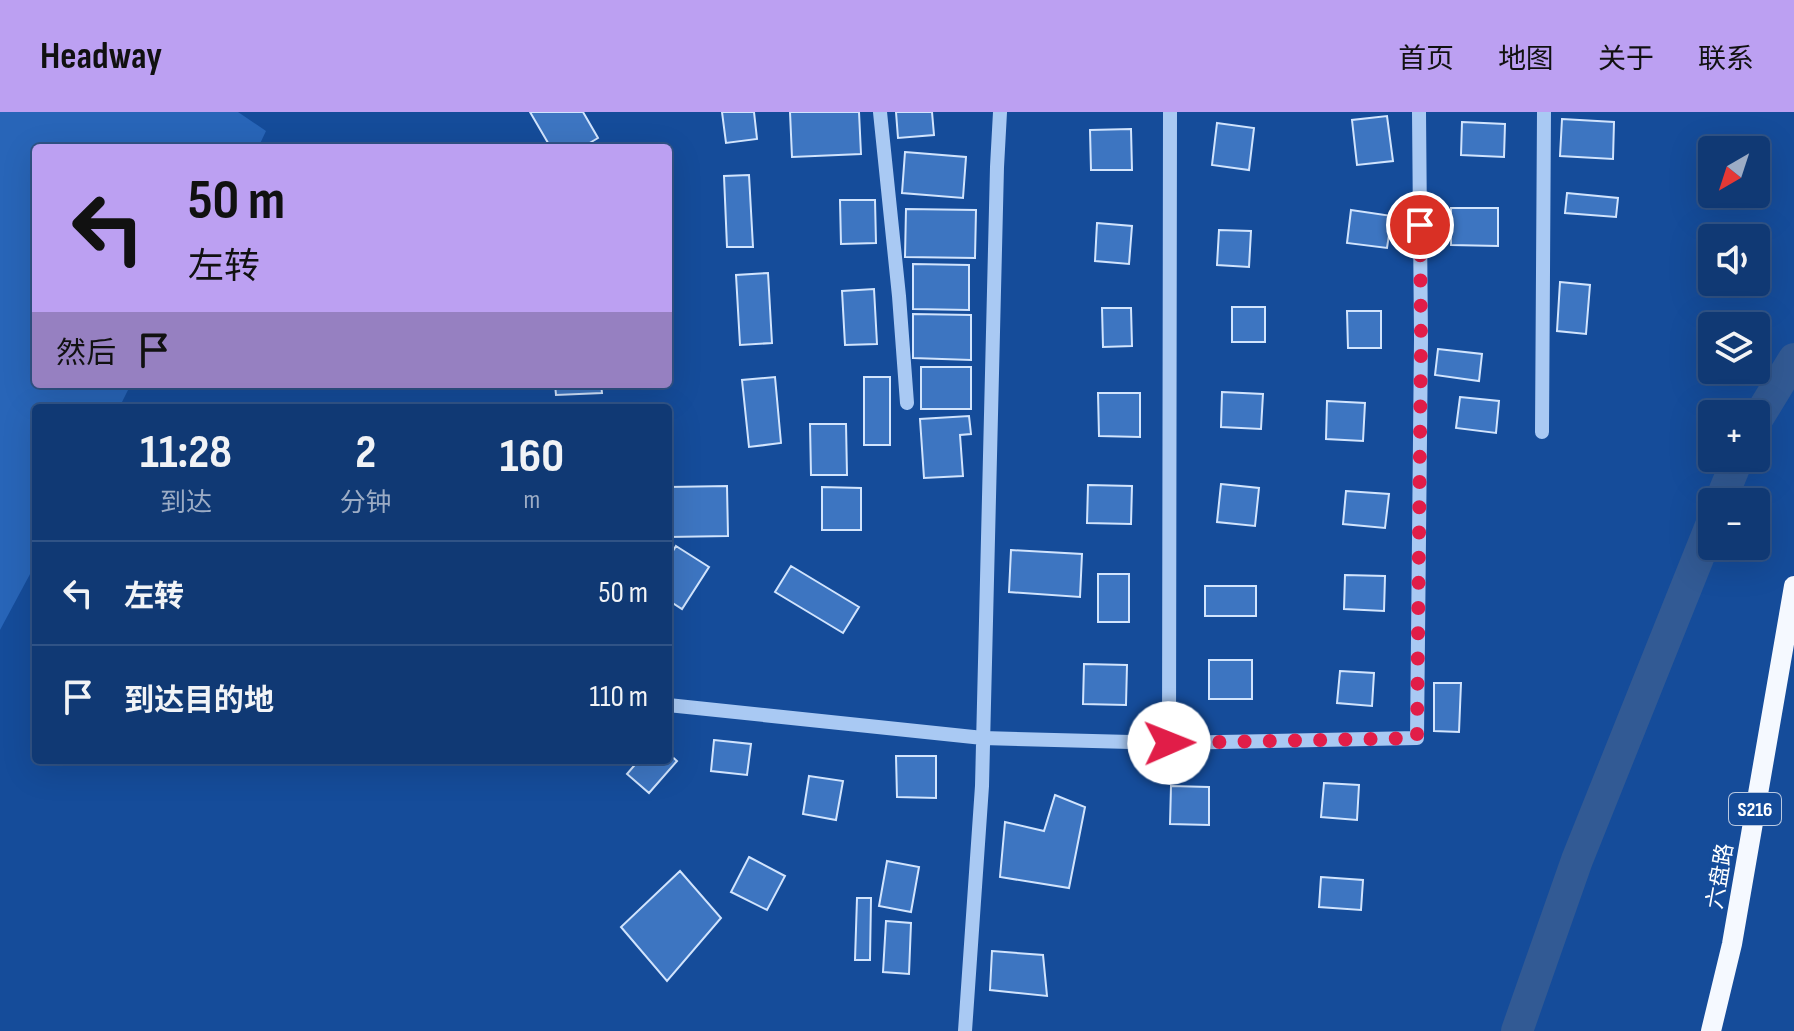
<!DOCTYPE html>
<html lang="zh">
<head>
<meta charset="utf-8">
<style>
	:root { --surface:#103974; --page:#1e447c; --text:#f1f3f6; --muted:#9cacc5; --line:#305386; --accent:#bca0f2 }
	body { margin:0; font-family:"Sofia Sans Condensed","Noto Sans SC",sans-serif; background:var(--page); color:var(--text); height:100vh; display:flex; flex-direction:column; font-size:30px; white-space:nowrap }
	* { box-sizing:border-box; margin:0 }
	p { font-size:26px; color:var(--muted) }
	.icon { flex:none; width:44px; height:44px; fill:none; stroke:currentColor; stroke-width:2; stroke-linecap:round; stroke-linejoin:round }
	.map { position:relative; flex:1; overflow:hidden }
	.sheet { position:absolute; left:32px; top:292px; width:640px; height:360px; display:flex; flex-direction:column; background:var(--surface); border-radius:8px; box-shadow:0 8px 32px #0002,0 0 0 2px var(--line) }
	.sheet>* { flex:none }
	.banner { position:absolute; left:32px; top:32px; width:640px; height:244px; border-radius:8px; box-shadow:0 8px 32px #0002,0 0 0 2px var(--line); background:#bca0f2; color:#111; overflow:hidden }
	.needle { width:52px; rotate:219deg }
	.tools { position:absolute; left:1698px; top:24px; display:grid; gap:16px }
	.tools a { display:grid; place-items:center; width:72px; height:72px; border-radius:8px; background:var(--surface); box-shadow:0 8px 32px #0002,0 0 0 2px var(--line); font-size:40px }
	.pin { position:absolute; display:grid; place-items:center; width:68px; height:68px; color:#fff; margin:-34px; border:4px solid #fff; border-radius:50%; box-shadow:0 2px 8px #0007 }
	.me { position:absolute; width:88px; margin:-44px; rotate:89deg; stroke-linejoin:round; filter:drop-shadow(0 0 6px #0008) }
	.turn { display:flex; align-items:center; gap:28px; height:168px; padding:0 24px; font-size:36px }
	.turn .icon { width:104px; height:104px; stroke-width:2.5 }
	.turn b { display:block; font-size:56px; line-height:68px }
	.then { display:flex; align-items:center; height:76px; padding:0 24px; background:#0003; gap:16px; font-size:30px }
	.eta { display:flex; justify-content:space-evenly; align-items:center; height:136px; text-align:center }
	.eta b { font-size:48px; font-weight:700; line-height:56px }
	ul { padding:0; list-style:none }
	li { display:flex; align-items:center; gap:24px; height:104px; padding:0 24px; border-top:2px solid var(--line) }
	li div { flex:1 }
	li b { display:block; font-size:30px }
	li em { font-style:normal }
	header { display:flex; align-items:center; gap:48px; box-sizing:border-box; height:112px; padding:0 40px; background:var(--accent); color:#111 }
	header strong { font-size:38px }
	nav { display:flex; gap:44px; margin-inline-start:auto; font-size:28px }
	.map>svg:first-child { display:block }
	.green { fill:#2865b8 }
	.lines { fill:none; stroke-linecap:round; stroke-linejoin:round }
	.canal { stroke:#325a94; stroke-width:32 }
	.building { fill:#3d75c1; stroke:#d1e4fd; stroke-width:2 }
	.minor { stroke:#a9c9f3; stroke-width:14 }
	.major { stroke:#f5f9ff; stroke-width:20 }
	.route { stroke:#e11d48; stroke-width:14; stroke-dasharray:0 25.2 }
	.labels { text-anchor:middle; stroke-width:6; stroke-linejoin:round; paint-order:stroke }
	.shield { fill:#154c9a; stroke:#b9c9e1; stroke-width:2 }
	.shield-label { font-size:20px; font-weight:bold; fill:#fff }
	.street-label { font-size:22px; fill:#fff; stroke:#154c9a }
</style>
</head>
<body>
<header>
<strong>Headway</strong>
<nav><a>首页</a><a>地图</a><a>关于</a><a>联系</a></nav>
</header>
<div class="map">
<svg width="1794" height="919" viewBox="0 0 1794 919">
	<rect width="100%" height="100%" fill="#154c9a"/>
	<path class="green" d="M 0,0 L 238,0 L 266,19 L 258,36 L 36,36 L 36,272 L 131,272 L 119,296 L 36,296 L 36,451 L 0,518 Z"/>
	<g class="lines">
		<path class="canal" d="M 1756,309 L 1794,247
			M 1720,390 L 1738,346
			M 1517,919 L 1577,748 L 1712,411"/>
	</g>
	<path class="building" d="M 530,0 L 583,0 L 598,26 L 581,36 L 551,36 Z
		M 722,0 L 754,0 L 757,27 L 726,31 Z
		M 790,0 L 859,0 L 861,42 L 792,45 Z
		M 896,0 L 932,0 L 934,23 L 898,26 Z
		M 1387,4 L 1393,49 L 1357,53 L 1352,8 Z
		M 1562,7 L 1614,10 L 1613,47 L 1560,44 Z
		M 1462,10 L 1505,12 L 1504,45 L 1461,43 Z
		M 1217,11 L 1254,16 L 1249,58 L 1212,53 Z
		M 1131,17 L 1132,58 L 1091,58 L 1090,18 Z
		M 905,40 L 966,45 L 963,86 L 902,81 Z
		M 749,63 L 753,135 L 727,135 L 724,64 Z
		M 1567,81 L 1618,86 L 1616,105 L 1565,101 Z
		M 840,88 L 875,88 L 876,131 L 841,132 Z
		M 1451,96 L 1498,96 L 1498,134 L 1451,133 Z
		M 906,97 L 976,98 L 975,146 L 905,145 Z
		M 1351,98 L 1392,104 L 1387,136 L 1347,131 Z
		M 1097,111 L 1132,114 L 1129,152 L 1095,149 Z
		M 1219,118 L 1251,119 L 1249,155 L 1217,153 Z
		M 913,152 L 969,153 L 969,198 L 913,197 Z
		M 768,161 L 772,231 L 740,233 L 736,163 Z
		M 1560,170 L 1590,173 L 1586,222 L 1557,219 Z
		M 874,177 L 877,232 L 845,233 L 842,179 Z
		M 1232,195 L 1265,195 L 1265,230 L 1232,230 Z
		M 1102,196 L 1131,196 L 1132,234 L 1103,235 Z
		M 1347,199 L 1381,199 L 1381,236 L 1348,236 Z
		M 913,202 L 971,203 L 971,248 L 913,246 Z
		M 1438,237 L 1482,242 L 1479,269 L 1435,263 Z
		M 921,255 L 971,255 L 971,297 L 921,297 Z
		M 775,265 L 781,331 L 749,335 L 742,268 Z
		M 864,265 L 890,265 L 890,333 L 864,333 Z
		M 555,272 L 601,272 L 602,281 L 556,283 Z
		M 1222,280 L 1263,282 L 1261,317 L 1221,315 Z
		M 1098,281 L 1140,281 L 1140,325 L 1099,324 Z
		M 1460,285 L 1499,289 L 1496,321 L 1456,316 Z
		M 1327,289 L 1365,291 L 1363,329 L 1326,327 Z
		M 969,304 L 971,322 L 960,323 L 963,364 L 924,366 L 920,307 Z
		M 810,312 L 846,312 L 847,363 L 811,363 Z
		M 1221,372 L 1259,376 L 1255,414 L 1217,410 Z
		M 1088,373 L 1132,374 L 1131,412 L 1087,411 Z
		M 727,374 L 728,424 L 668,425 L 668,375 Z
		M 822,375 L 861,376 L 861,418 L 822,418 Z
		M 1346,379 L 1389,382 L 1385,416 L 1343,412 Z
		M 676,434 L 709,455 L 682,497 L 668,488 L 668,447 Z
		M 1011,438 L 1082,442 L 1080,485 L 1009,480 Z
		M 791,454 L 859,495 L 843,521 L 775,480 Z
		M 1098,462 L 1129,462 L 1129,510 L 1098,510 Z
		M 1345,463 L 1385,464 L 1384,499 L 1344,497 Z
		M 1205,474 L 1256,474 L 1256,504 L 1205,504 Z
		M 1209,548 L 1252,548 L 1252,587 L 1209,587 Z
		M 1084,552 L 1127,553 L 1126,593 L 1083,592 Z
		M 1340,559 L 1374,561 L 1372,594 L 1337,591 Z
		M 1434,571 L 1461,571 L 1459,620 L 1434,619 Z
		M 714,628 L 751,632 L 747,663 L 711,659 Z
		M 668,641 L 677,649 L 649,681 L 627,662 L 639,648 L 668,648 Z
		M 896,644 L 936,644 L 936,686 L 897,685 Z
		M 809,664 L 843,669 L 836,708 L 803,702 Z
		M 1324,671 L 1359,673 L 1357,708 L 1321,705 Z
		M 1171,674 L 1209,675 L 1209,713 L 1170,712 Z
		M 1055,683 L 1085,695 L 1069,776 L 1000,765 L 1005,710 L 1044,719 Z
		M 749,745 L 785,764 L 767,798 L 731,780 Z
		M 887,749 L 919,755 L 911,800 L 879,794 Z
		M 680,759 L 721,806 L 667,869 L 621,815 Z
		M 1321,765 L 1363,768 L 1361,798 L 1319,795 Z
		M 857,786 L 871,786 L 870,848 L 855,848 Z
		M 886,809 L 911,811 L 909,862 L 883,860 Z
		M 992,839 L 1043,843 L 1047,884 L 990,878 Z"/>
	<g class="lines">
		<path class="minor" d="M 880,0 L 899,184 L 907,291
			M 1542,320 L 1544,0
			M 668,593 L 983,626 L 1169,631 L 1170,0
			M 1169,631 L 1417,626 L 1421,227 L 1419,0
			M 965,919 L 982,674 L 997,55 L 1000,0"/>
		<path class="major" d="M 1711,919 L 1732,832 L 1794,474"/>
	</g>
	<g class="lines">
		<path class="route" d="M 1169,631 L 1417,626 L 1421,227 L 1420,113"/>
	</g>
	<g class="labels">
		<rect class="shield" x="1729" y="681" width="52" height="32" rx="6"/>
		<g class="shield-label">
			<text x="1755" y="704">S216</text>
		</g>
		<g class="street-label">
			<text transform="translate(1719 764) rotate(-80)" y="8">六盘路</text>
		</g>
	</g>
</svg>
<div class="tools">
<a><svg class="needle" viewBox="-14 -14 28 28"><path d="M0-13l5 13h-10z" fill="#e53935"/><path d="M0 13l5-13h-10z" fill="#9cacc5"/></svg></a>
<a><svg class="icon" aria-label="sound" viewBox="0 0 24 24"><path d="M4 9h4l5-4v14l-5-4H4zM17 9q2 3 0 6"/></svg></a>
<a><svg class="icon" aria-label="layers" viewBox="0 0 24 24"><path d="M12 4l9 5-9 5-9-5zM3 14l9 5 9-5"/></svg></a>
<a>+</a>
<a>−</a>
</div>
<div class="pin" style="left:1420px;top:113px;background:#d93025"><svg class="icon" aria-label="arrive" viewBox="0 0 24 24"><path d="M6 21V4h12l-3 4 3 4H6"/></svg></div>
<svg class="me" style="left:1169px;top:631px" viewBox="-20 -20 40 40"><circle r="19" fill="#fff"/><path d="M0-13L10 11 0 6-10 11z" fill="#e11d48"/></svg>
<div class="banner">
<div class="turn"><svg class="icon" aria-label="left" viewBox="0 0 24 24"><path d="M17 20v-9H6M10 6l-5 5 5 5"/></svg><div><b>50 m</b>左转</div></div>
<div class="then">然后<svg class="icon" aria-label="arrive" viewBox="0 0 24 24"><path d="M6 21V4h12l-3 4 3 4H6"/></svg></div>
</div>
<section class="sheet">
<div class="eta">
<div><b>11:28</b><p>到达</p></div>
<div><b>2</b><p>分钟</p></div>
<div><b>160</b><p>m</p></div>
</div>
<ul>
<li><svg class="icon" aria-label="left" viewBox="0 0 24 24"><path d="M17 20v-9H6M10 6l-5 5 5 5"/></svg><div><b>左转</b></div><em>50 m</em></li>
<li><svg class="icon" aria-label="arrive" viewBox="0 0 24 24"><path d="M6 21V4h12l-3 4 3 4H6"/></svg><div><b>到达目的地</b></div><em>110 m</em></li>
</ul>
</section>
</div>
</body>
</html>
